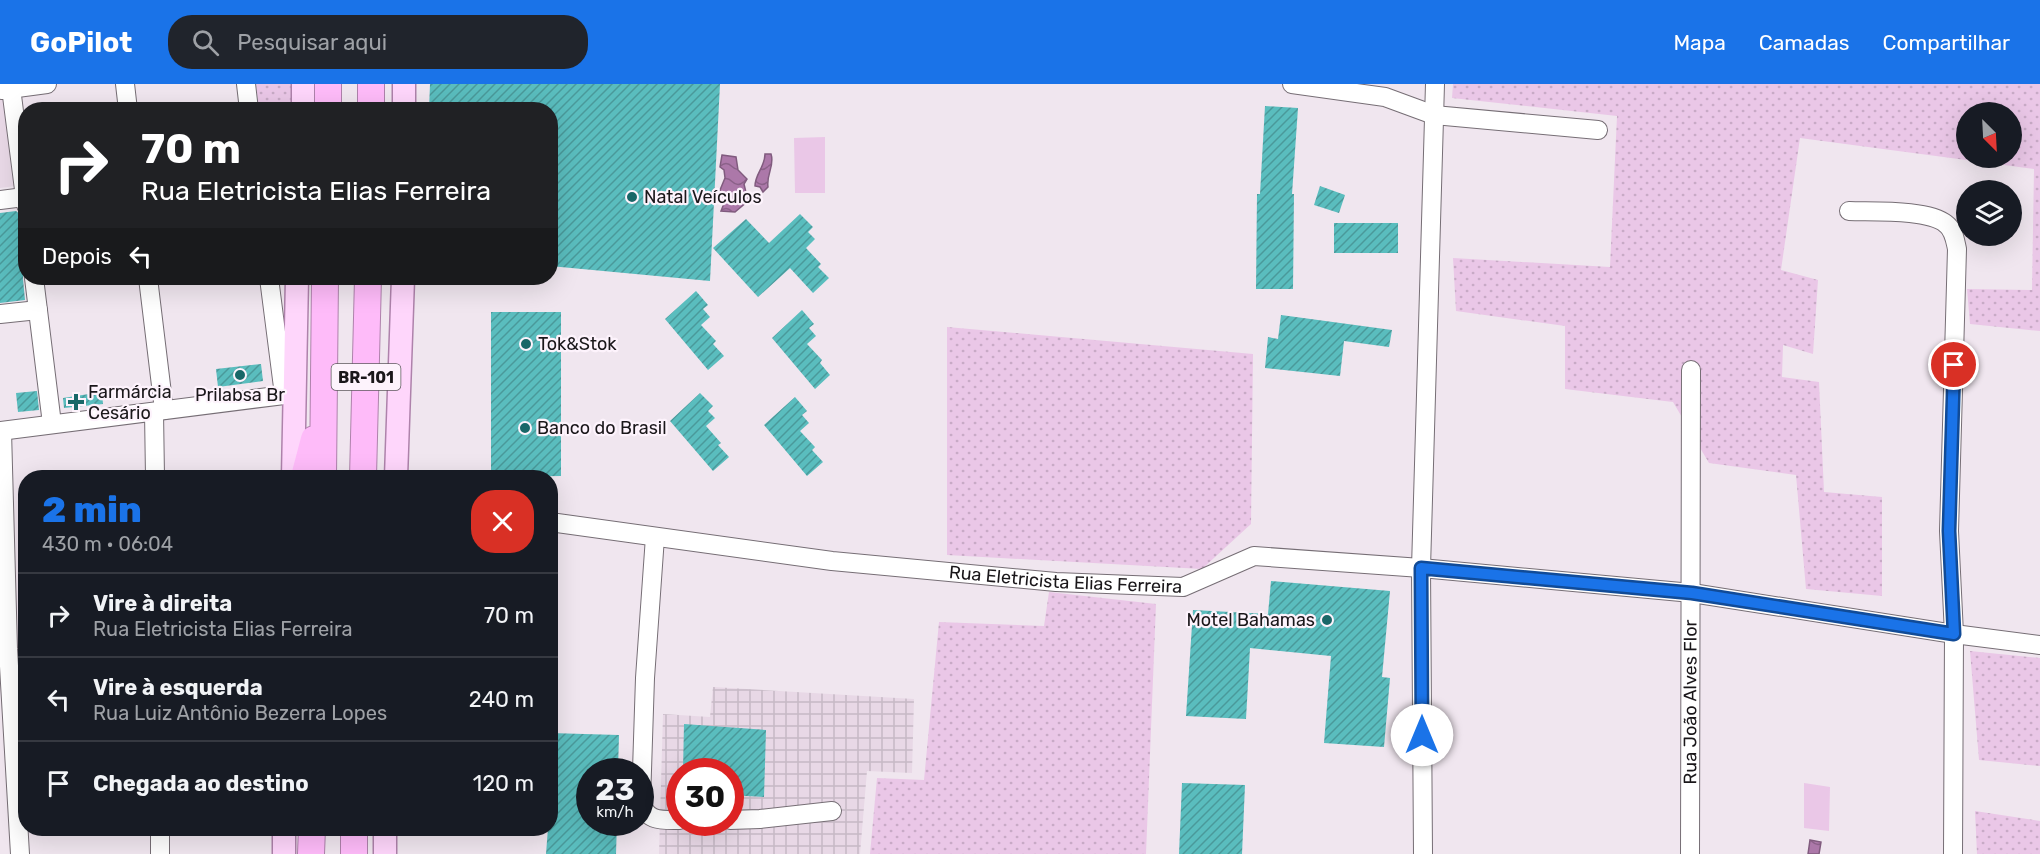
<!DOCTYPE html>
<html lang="pt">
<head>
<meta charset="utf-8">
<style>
	:root { --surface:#171b24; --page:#20242c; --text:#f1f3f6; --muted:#9ea1a6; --line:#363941; --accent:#1a73e8 }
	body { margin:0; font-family:Rubik,sans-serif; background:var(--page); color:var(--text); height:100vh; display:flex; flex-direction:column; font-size:22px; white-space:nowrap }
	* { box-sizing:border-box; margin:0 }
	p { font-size:20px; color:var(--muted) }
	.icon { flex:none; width:33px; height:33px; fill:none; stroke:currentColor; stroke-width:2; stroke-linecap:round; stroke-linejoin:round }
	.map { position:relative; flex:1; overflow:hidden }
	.drawer { position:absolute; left:18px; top:386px; width:540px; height:366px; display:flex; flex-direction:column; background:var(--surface); border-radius:24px; box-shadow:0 6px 24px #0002 }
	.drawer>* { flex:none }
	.top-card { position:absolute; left:18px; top:18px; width:540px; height:183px; border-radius:24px; box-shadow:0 6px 24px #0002; background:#202124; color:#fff; overflow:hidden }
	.needle { width:39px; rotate:156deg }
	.tools { position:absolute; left:1956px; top:18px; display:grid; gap:12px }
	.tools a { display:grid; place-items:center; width:66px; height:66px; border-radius:50%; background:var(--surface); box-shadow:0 6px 24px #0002; font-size:30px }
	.speed { position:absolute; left:576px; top:674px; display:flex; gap:12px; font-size:30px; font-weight:700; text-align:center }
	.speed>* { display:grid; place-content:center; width:78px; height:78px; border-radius:50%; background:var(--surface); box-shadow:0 6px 24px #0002; line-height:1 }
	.speed small { font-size:15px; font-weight:400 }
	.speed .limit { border:9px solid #d22; background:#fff; color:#111 }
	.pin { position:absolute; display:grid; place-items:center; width:51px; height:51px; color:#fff; margin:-26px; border:3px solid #fff; border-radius:50%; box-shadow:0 2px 6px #0007 }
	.me { position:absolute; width:66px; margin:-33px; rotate:0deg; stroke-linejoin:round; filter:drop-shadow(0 0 4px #0008) }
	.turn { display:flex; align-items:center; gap:21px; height:126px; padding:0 24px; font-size:27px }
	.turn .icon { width:78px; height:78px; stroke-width:2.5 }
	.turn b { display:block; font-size:42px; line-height:51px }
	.then { display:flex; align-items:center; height:57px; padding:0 24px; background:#0003; gap:12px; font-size:22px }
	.round { display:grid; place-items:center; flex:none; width:63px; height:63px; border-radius:24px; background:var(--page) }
	.overview { display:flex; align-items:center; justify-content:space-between; height:102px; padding:0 24px }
	h1 { font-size:36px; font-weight:800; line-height:45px; color:var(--accent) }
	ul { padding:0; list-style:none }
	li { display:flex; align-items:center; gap:18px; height:84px; padding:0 24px; border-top:2px solid var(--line) }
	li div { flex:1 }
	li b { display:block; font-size:22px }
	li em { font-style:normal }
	header { display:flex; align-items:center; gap:36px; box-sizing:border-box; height:84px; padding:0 30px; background:var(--accent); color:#fff }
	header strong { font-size:28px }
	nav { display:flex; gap:33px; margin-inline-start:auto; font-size:21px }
	.search { width:420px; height:54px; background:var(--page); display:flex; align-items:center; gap:15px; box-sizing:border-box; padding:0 21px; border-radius:24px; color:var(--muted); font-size:22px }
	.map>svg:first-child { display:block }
	.built { fill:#e8d8e6 }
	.industrial { fill:url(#industrial-grid); fill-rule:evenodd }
	.grass { fill:url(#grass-dots); fill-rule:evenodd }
	.pitch { fill:#eac7e7 }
	.water { fill:url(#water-waves); stroke:#805b7e; stroke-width:1.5 }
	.building { fill:url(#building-hatch) }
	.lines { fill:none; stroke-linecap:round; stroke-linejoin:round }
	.minor-casing { stroke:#766e75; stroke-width:20 }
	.major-casing { stroke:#ae82ab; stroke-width:25 }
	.highway-casing { stroke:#ae82ab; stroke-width:28 }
	.minor { stroke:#fff; stroke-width:18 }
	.major { stroke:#fed6fb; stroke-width:22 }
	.highway { stroke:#febbf9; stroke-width:26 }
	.route-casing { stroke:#114b97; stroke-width:15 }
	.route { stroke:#1a73e8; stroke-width:10 }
	.poi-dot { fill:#196768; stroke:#fdf3fc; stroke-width:2 }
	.labels { text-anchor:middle; stroke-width:4.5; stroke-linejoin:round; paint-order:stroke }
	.shield { fill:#fdf3fc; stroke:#5e595e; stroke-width:1.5 }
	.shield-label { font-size:16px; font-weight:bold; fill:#1a171a }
	.poi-label { font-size:18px; fill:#1a171a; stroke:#fdf3fc; text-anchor:start }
	.street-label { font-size:18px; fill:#1a171a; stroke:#fdf3fc }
</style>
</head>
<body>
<header>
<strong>GoPilot</strong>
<div class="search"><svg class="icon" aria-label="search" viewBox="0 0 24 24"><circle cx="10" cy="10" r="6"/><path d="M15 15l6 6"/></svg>Pesquisar aqui</div>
<nav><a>Mapa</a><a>Camadas</a><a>Compartilhar</a></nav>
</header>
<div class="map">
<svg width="2040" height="770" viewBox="0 0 2040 770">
	<defs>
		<pattern id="industrial-grid" width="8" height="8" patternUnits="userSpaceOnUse" patternTransform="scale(1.5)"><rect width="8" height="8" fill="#e8d8e6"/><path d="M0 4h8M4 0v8" fill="none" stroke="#c6b9c5"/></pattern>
		<pattern id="grass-dots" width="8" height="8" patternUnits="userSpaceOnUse" patternTransform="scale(1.5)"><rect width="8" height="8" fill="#eac7e7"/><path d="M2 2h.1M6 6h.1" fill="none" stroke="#c8aac6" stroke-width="1.8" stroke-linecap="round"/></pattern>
		<pattern id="water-waves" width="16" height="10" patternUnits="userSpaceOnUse" patternTransform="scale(1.5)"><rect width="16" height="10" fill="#ac78a9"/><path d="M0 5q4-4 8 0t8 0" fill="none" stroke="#8b6189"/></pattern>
		<pattern id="building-hatch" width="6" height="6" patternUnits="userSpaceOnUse" patternTransform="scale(1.5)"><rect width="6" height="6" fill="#5abdbe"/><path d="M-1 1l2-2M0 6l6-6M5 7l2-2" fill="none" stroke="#4a999a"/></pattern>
	</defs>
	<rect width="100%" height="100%" fill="#f0e6ef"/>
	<path class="built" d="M 6,9 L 16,102 L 0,104 L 0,10 Z"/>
	<path class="industrial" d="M 713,603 L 914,615 L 912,689 L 867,687 L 860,770 L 659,770 L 663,630 L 710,633 ZM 680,687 L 730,687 L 730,738 L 680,738 Z"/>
	<path class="grass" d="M 256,0 L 300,0 L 300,25 L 259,25 Z
		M 1453,0 L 2040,0 L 2040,247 L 1970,240 L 1967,205 L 2032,206 L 2034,85 L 1800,54 L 1781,186 L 1818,196 L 1813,270 L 1783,261 L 1782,293 L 1819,298 L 1824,408 L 1882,413 L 1882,512 L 1806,505 L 1796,391 L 1709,379 L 1673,318 L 1565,305 L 1565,242 L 1456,227 L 1453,174 L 1610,183 L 1617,32 L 1452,14 ZM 1966,28 L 2012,28 L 2012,74 L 1966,74 Z
		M 947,243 L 1253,270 L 1251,440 L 1202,485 L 947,471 Z
		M 1049,508 L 1156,520 L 1146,770 L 870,770 L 877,694 L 924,696 L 939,538 L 1044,542 Z
		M 1970,567 L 2040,574 L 2040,682 L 1979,676 Z
		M 1975,727 L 2040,737 L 2040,770 L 1977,770 Z"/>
	<path class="pitch" d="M 825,53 L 825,109 L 795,109 L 794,54 Z
		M 1804,699 L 1830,703 L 1829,747 L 1804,744 Z"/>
	<path class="water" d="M 765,70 L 771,70 C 775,82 766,90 768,103 L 763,108 L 760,103 L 755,102 C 755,90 765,83 765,70 Z
		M 722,71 L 736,73 L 738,86 L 747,95 L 744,100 L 748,117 L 735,128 L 721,127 L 725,117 L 720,106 L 725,94 L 724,86 L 720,83 Z
		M 1810,756 L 1821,758 L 1819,770 L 1808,770 Z"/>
	<path class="building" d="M 430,0 L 720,0 L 710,197 L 550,182 L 550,26 L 429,26 Z
		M 1265,22 L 1298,24 L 1292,110 L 1294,110 L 1293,205 L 1256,205 L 1257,110 L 1260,110 Z
		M 1320,102 L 1345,111 L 1339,129 L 1314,121 Z
		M 16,127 L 21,131 L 26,169 L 23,195 L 25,216 L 0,219 L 0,129 Z
		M 800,130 L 813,143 L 808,148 L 815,155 L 806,164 L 821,180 L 818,183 L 829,194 L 813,209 L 790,184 L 758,213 L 713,164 L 746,135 L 769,159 Z
		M 1334,139 L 1398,139 L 1398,169 L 1334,169 Z
		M 696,207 L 708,221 L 703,225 L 710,233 L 701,241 L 716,257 L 713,260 L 724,272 L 708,286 L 665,235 Z
		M 802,226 L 814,240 L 809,244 L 816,252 L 807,260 L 822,276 L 820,279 L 830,291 L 815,305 L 772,254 Z
		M 491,228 L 561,228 L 561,392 L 491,393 Z
		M 1281,231 L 1392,246 L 1389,263 L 1344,257 L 1340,292 L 1265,284 L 1268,253 L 1278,255 Z
		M 261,280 L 263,297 L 218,303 L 216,285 Z
		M 37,307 L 39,326 L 18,328 L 16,309 Z
		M 102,308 L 103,320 L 64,324 L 63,314 Z
		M 700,309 L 713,322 L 708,327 L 715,334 L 706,342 L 721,359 L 718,361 L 729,373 L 713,387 L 670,337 Z
		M 795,313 L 807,327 L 802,331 L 809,339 L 800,347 L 815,363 L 812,366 L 823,378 L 807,392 L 764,341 Z
		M 1271,497 L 1390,507 L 1382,593 L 1390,594 L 1384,663 L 1324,659 L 1331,572 L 1250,564 L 1246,635 L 1186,632 L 1193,526 L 1268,530 Z
		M 684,640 L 766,646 L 764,713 L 730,711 L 730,687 L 683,687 Z
		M 550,649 L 619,651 L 618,687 L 590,687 L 590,738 L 617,738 L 616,770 L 546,770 L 548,744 L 550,744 Z
		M 1182,699 L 1245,701 L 1242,770 L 1179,770 Z"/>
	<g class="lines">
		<g class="minor-casing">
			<g id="minor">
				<path d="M 125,0 L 128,26"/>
				<path d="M 246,0 L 249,26"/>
				<path d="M 1292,0 L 1385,13 L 1434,31 L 1598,46"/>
				<path d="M 11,4 L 26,121"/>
				<path d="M 2,6 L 47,0"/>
				<path d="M 0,116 L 24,113"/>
				<path d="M 1849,127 C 1872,128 1928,125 1946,140 C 1954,146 1955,156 1957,165 L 1949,447 L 1954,550 L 1953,770"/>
				<path d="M 34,194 L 52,340"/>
				<path d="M 148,194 L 164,326"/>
				<path d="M 0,230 L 38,226"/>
				<path d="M 154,328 L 155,393"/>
				<path d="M 0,347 L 284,311 L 269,194"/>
				<path d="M 2,347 L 8,565 L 20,770"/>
				<path id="s1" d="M 550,438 L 832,477 L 1056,498 L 1183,503 L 1254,472 L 1421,484 L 1692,509 L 1954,550 L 2040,561"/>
				<path d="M 655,453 L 645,594 L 641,717 C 646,738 661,736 680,736"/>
				<path d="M 730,736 L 760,735 L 832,727"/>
				<path d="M 160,744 L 160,770"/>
				<path d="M 1423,770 L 1421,484 L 1435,0"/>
				<path id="s2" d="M 1690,770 L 1691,286"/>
			</g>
		</g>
		<g class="major-casing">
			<path id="major" d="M 303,26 L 303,0
				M 404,26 L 404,0
				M 293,393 L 297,194
				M 396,393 L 403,194
				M 284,770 L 284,744
				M 385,770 L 385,744"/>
		</g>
		<g class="highway-casing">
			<path id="highway" d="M 328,26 L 328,0
				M 371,26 L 371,0
				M 304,393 L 314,355
				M 323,393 L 325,194
				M 363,393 L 368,194
				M 311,770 L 312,744
				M 354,770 L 354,744"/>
		</g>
		<use href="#minor" class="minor"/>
		<use href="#major" class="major"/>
		<use href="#highway" class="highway"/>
	</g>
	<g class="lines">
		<g class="route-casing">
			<path id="route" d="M 1422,651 L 1421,484 L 1692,509 L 1954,550 L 1949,447 L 1954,281"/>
		</g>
		<use href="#route" class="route"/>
	</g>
	<g class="poi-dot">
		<circle cx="632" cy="113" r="6"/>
		<circle cx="526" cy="260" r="6"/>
		<circle cx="240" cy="291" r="6"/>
		<path d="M73 309h6v6h6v6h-6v6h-6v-6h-6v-6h6z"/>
		<circle cx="525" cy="344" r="6"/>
		<circle cx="1327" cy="536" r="6"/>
	</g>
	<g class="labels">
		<rect class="shield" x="331.5" y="280" width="69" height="26" rx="4.5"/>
		<g class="shield-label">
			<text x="366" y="299">BR-101</text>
		</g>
		<g class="poi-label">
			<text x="644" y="119">Natal Veículos</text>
			<text x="538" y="266">Tok&amp;Stok</text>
			<text x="88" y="314">Farmárcia<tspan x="88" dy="21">Cesário</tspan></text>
			<text x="240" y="317" text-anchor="middle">Prilabsa Br</text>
			<text x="537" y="350">Banco do Brasil</text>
			<text x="1315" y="542" text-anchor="end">Motel Bahamas</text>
		</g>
		<g class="street-label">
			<text dy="6" stroke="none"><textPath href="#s1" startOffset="519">Rua Eletricista Elias Ferreira</textPath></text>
			<text dy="6" stroke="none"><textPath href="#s2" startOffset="152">Rua João Alves Flor</textPath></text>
		</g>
	</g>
</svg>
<div class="tools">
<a><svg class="needle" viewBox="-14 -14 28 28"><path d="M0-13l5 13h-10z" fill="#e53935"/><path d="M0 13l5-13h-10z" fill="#9ea1a6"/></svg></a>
<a><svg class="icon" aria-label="layers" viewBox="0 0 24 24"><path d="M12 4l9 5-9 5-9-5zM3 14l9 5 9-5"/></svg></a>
</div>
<div class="speed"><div>23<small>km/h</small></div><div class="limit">30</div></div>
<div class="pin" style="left:1954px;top:281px;background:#d93025"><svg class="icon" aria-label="arrive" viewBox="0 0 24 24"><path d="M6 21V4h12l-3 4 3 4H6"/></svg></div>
<svg class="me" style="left:1422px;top:651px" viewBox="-20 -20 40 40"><circle r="19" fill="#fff"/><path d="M0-13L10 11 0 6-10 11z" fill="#1a73e8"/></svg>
<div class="top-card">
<div class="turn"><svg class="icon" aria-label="right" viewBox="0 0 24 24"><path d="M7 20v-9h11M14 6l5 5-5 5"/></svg><div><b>70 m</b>Rua Eletricista Elias Ferreira</div></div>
<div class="then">Depois<svg class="icon" aria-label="left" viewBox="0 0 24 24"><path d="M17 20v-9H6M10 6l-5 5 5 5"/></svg></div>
</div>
<section class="drawer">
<div class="overview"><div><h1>2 min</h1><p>430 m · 06:04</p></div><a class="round" style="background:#d93025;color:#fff"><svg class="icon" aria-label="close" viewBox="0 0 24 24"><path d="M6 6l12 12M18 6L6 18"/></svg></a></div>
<ul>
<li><svg class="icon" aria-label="right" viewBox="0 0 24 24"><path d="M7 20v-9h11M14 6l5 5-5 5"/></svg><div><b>Vire à direita</b><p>Rua Eletricista Elias Ferreira</p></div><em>70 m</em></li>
<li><svg class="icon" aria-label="left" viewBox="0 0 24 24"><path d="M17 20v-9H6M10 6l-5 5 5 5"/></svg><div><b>Vire à esquerda</b><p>Rua Luiz Antônio Bezerra Lopes</p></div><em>240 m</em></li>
<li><svg class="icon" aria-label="arrive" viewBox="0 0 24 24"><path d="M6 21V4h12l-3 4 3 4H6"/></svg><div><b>Chegada ao destino</b></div><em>120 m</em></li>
</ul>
</section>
</div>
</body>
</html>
